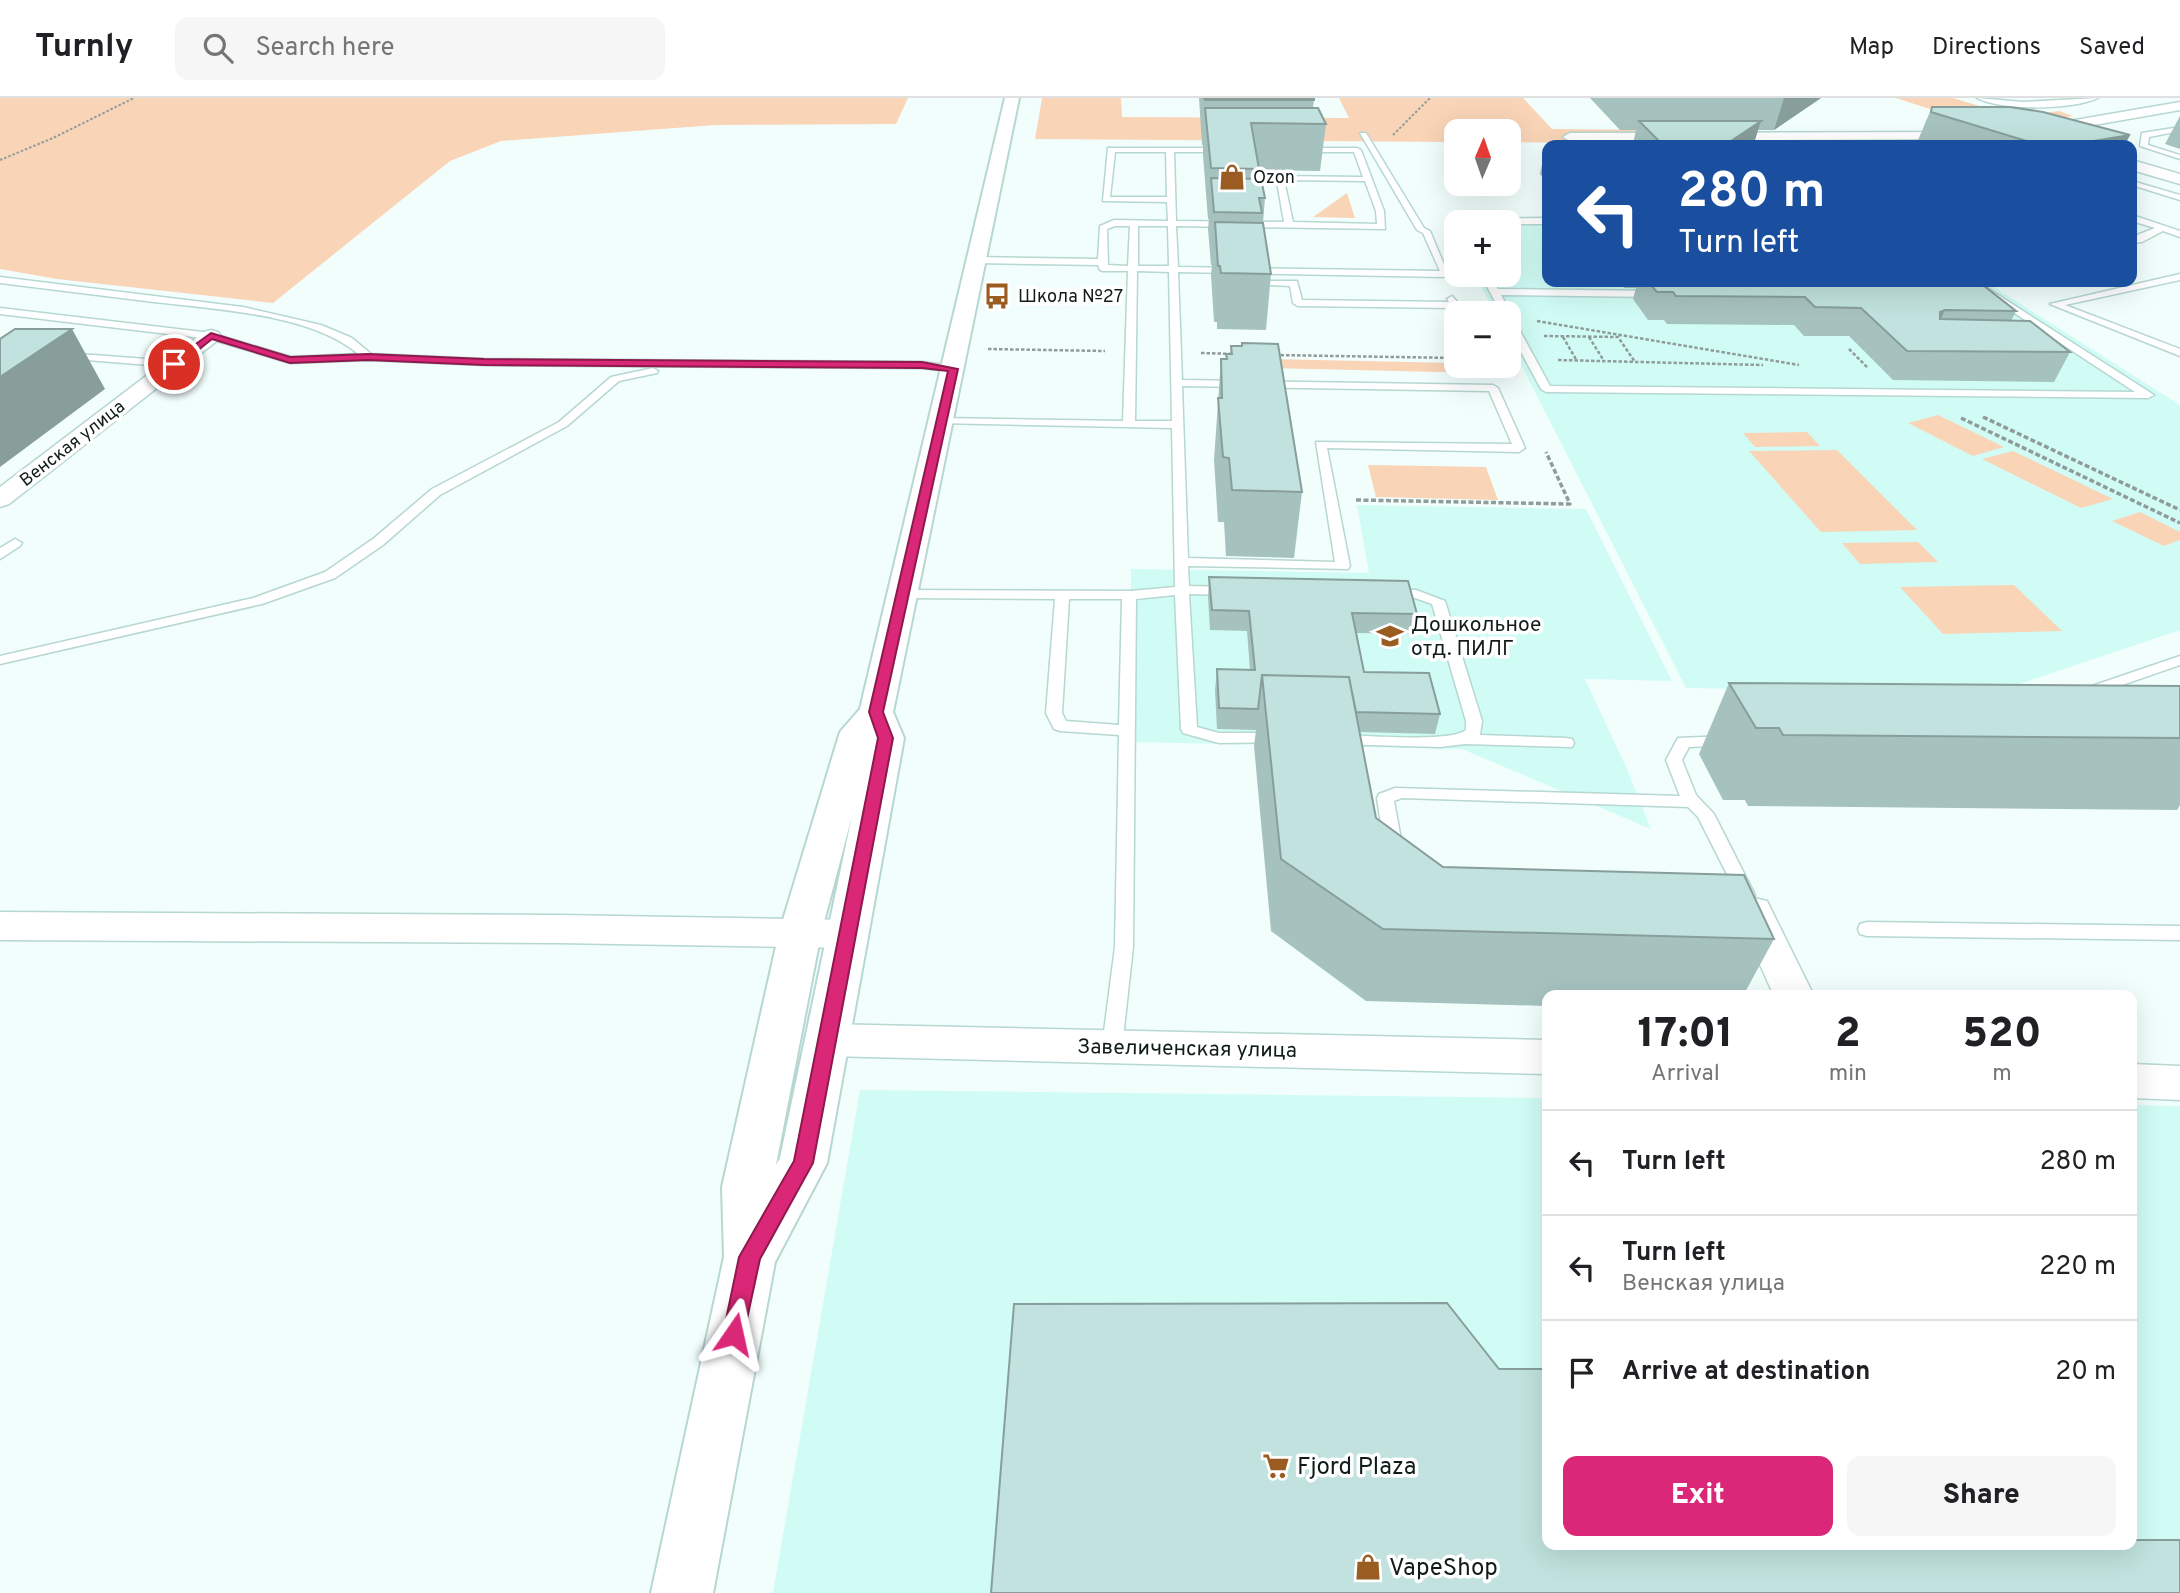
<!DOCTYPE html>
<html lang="en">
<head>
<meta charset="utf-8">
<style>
	:root { --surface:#fff; --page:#f6f6f6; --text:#202124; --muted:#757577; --line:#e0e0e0; --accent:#db2777 }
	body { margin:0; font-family:Overpass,sans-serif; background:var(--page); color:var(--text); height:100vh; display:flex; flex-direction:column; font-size:26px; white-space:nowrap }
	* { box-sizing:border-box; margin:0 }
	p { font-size:23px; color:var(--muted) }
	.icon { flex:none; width:38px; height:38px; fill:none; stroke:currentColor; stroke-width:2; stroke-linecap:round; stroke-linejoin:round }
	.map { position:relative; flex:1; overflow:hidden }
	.details { position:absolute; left:1542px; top:892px; width:595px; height:560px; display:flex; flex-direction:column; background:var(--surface); border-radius:14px; box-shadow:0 7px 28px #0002 }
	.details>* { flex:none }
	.top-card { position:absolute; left:1542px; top:42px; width:595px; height:147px; border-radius:14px; box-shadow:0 7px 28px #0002; background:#1a4fa0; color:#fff; overflow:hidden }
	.needle { width:46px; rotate:2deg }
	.tools { position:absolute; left:1444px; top:21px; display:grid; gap:14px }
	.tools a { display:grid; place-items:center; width:77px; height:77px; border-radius:14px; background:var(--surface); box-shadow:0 7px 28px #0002; font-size:35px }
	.pin { position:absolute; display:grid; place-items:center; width:60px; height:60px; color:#fff; margin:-30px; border:4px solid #fff; border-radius:50%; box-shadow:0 2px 7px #0007 }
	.me { position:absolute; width:77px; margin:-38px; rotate:11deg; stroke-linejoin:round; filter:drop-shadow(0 0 5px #0008) }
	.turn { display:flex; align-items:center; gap:24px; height:147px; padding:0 21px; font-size:32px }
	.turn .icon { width:91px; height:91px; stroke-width:2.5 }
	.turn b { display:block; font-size:49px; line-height:60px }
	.eta { display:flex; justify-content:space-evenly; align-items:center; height:119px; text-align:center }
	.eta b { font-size:42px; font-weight:800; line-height:49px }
	.action { display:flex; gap:14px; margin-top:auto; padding:14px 21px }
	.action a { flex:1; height:80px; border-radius:14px; background:var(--accent); color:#fff; font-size:28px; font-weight:800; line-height:80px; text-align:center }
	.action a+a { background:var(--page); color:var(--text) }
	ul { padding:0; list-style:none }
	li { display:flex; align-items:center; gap:21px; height:105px; padding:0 21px; border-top:2px solid var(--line) }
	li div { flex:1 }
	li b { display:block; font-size:26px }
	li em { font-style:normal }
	header { display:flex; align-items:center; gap:42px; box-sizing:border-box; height:98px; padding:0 35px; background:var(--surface); border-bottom:2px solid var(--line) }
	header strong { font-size:33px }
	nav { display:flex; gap:38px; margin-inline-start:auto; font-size:24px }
	.search { width:490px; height:63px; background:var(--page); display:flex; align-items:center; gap:18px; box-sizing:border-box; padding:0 24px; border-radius:14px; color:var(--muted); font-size:26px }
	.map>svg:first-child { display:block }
	.built { fill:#d0fcf5 }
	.green { fill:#f9d4b7 }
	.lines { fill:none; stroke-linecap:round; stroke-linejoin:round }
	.lane-casing { stroke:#b6d7d2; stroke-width:3 }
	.street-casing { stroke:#b6d7d2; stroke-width:3 }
	.secondary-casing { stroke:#b6d7d2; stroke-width:4 }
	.path-far2 { stroke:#8f9c9a; stroke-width:2; stroke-dasharray:2.5 2; stroke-linecap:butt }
	.path-far1 { stroke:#8f9c9a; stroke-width:2.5; stroke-dasharray:3.5 2; stroke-linecap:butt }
	.path { stroke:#8f9c9a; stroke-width:3.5; stroke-dasharray:5 2.5; stroke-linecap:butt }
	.lane { fill:#fff; fill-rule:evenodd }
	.street { fill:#fff; fill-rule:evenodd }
	.secondary { fill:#fff; fill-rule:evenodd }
	.wall { fill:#a6c2bf }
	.shaded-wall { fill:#879e9b }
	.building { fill:#c1e2de; stroke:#879e9b; stroke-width:2 }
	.route { fill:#db2777; stroke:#8e194d; stroke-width:2 }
	.labels { text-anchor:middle; stroke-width:7; stroke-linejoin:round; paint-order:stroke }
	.far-poi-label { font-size:18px; fill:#0f1c1a; stroke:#fff; text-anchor:start }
	.far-street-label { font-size:18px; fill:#0f1c1a; stroke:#fff }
	.poi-label { font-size:21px; fill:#0f1c1a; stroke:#fff; text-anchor:start }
	.street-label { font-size:21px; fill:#0f1c1a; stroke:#fff }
	.near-poi-label { font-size:24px; fill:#0f1c1a; stroke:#fff; text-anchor:start }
</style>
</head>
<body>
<header>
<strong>Turnly</strong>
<div class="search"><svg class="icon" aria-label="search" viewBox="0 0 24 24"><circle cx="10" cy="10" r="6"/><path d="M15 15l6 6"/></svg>Search here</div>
<nav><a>Map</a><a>Directions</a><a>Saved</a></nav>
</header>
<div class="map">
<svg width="2180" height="1495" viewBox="0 0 2180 1495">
	<rect width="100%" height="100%" fill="#f1fefc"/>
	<path class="built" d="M 1447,120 L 1547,121 L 1547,184 L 1986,184 L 2180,307 L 2180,532 L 1993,595 L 1686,590 L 1509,243 L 1508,215 L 1495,215 L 1475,177 L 1508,177 L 1508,124 L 1456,124 L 1456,139 Z
		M 1357,407 L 1586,411 L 1672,583 L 1585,581 L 1627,671 L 1651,731 L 1462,651 L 1131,644 L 1131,471 L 1369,475 Z
		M 860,992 L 1547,1000 L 1547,1447 L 2132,1447 L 2132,1007 L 2180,1008 L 2180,1495 L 773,1495 Z"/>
	<path class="green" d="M 0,0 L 908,0 L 896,26 L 715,27 L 501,43 L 450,63 L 273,205 L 57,181 L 0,171 Z
		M 1042,0 L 1121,0 L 1122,19 L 1349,20 L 1339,0 L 1523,0 L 1552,31 L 1741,33 L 1731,46 L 1509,44 L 1508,33 L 1456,33 L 1456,44 L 1035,41 Z
		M 1896,0 L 1953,0 L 2016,19 L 2059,13 L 2073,18 L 1992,31 Z
		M 1347,95 L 1355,120 L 1313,119 Z
		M 1229,260 L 1456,265 L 1456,268 L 1478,268 L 1481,275 L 1229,269 Z
		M 1938,317 L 2004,349 L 1973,358 L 1908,325 Z
		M 1807,334 L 1820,348 L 1755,349 L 1743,335 Z
		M 1837,352 L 1917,432 L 1821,434 L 1749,353 Z
		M 2013,353 L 2113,401 L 2081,410 L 1982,361 Z
		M 1368,367 L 1486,369 L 1498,402 L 1376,399 Z
		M 2140,414 L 2180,434 L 2180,442 L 2164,448 L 2112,423 Z
		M 1918,444 L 1938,464 L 1860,466 L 1842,445 Z
		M 2014,487 L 2062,533 L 1943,536 L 1900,489 Z"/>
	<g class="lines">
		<g class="lane-casing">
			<path id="lane" d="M 1977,0 L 2023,4 L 2098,0 C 2072,12 2002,13 1977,0 Z
				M 2180,29 L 2180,33 L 2149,39 L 2148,47 L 2180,57 L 2180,61 L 2140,48 L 2142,35 Z
				M 1360,35 L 1366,35 L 1424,130 L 1430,133 L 1448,176 L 1443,179 L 1178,174 L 1182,282 L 1493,287 L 1498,290 L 1525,350 L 1519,354 L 1327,350 L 1350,468 L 1348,471 L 1188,468 L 1189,488 L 1230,489 L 1237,493 L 1230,497 L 1189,496 L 1197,629 L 1219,635 L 1277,635 L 1283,636 L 1285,640 L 1283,644 L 1219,645 L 1183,635 L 1181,631 L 1175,497 L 1136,501 L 1133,849 L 1122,949 L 1119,955 L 1112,957 L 1105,955 L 1102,949 L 1115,849 L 1119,637 L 1060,633 L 1054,631 L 1046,615 L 1055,501 L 903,500 L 896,496 L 903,492 L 1131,493 L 1175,489 L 1172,330 L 937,325 L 937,321 L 941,320 L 1123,323 L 1128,173 L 1103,173 L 1100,172 L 1098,167 L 975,165 L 970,162 L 975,159 L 1098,161 L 1100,128 L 1114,122 L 1168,123 L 1167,104 L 1103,103 L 1108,50 L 1230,50 L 1227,54 L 1174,54 L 1176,123 L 1284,124 L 1276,78 L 1363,79 L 1354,54 L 1301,54 L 1298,50 L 1357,50 L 1361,52 L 1384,113 L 1385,131 L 1176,128 L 1178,169 L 1440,173 L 1423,135 L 1417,132 ZM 1115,54 L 1166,54 L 1167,99 L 1110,99 ZM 1284,82 L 1365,83 L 1376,113 L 1377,126 L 1293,124 ZM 1115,128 L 1130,128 L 1128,168 L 1108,167 L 1107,131 ZM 1138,128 L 1168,128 L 1169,168 L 1138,168 ZM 1137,173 L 1169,174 L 1172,323 L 1135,323 ZM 1182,288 L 1489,293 L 1512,346 L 1316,344 L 1335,464 L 1188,460 ZM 1069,501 L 1122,501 L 1119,627 L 1066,623 L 1062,615 Z
				M 1567,37 L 1573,37 L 1582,47 L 1574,47 Z
				M 2132,83 L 2180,97 L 2180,102 L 2132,87 Z
				M 2132,117 L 2180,133 L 2180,139 L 2163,133 L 2142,144 L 2132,145 L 2132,139 L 2155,130 L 2132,123 Z
				M 1547,120 L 1547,126 L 1456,126 L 1453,124 L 1457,121 Z
				M 2180,176 L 2180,182 L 2065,207 L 2180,251 L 2180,258 L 2050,206 Z
				M 1481,177 L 1489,177 L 1498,191 L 1655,193 L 1660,196 L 1655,199 L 1501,197 L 1511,215 L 1509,217 L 1513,220 L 1550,288 L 2135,294 L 1967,184 L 1978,184 L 2154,297 L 2148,300 L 1546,294 L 1541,291 L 1508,230 L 1508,215 L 1501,215 Z
				M 0,179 L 243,209 L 321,227 L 352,240 L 371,256 L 484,261 L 922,264 L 953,268 L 958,271 L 953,274 L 922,270 L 484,267 L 368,262 L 290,265 L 210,241 L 0,216 L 0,210 L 211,235 L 291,259 L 358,256 C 312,216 214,211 154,204 C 103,198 51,191 0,185 Z
				M 1270,183 L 1297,183 L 1302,202 L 1449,204 L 1447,201 L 1452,198 L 1460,207 L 1455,210 L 1298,208 L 1293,205 L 1290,188 L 1270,187 Z
				M 66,255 L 174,263 L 179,266 L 174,269 L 62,260 L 61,258 Z
				M 653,270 L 658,273 L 657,275 L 619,283 L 567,328 L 440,397 L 383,447 L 335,480 L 262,506 L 0,566 L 0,558 L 253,500 L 325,474 L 373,441 L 432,391 L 559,324 L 611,279 Z
				M 15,441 L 22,445 L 20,448 L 0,461 L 0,450 Z
				M 1387,491 L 1416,492 L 1445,503 L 1482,623 L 1480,637 L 1566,640 L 1572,641 L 1574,645 L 1572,649 L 1465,646 L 1440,649 L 1334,646 L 1332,642 L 1334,638 L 1340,637 C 1365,637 1450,645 1466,632 L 1466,623 L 1432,506 L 1415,500 L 1382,498 L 1380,495 Z
				M 2180,558 L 2180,567 L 2105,593 L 2110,598 L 2107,601 L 2097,601 L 2086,592 L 2089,589 Z
				M 1727,638 L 1733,639 L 1735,643 L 1733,647 L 1689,649 L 1682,662 L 1696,697 L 1714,716 L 1755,797 L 1752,802 L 1740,802 L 1698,719 L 1688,709 L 1402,700 L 1394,703 L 1403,752 L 1394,758 L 1385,752 L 1377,700 L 1379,696 L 1395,690 L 1680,698 L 1666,662 L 1678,640 Z
				M 1867,824 L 2180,828 L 2180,842 L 1867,838 L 1860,836 L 1858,831 L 1860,826 Z"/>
		</g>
		<g class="street-casing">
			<path id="street" d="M 2180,4 L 2180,12 L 2060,33 L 2061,38 L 2054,42 L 2049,41 L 2045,30 L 2052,26 Z
				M 1966,34 L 1973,38 L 1971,41 L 1570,43 L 1563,39 L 1570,35 Z
				M 2132,62 L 2180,76 L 2180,86 L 2132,72 Z
				M 211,232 L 218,234 L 221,238 L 218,242 L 9,406 L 0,409 L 0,389 L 204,234 Z
				M 1754,800 L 1767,803 L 1814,898 L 1774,898 L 1736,813 L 1741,803 Z
				M 0,814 L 558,817 L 848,822 L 861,826 L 867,836 L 861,846 L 848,850 L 558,845 L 0,842 Z
				M 827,926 L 1547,942 L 1547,976 L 827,958 L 813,954 L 807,942 L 813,930 Z
				M 2132,966 L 2180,968 L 2180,1002 L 2132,1000 Z"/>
		</g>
		<g class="secondary-casing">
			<path id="secondary" d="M 1005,0 L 1019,0 L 893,614 L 904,640 L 827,1065 L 775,1164 L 713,1495 L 651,1495 L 724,1159 L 722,1089 L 779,835 L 840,634 L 860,611 ZM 852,718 L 780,1060 L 776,1067 L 821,835 Z"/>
		</g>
		<path class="path-far2" d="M 1393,37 L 1430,0
			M 0,62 L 53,40 L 134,0"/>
		<path class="path-far1" d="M 1537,223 L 1799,267
			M 1544,238 L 1618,239 L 1635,264
			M 1563,239 L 1577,263
			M 1589,239 L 1604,263
			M 988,251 L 1105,253
			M 1849,251 L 1868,270
			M 1201,255 L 1235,256
			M 1275,257 L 1456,260
			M 1558,262 L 1763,267"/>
		<path class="path" d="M 1983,319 L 2180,412
			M 1961,320 L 2180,425
			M 1356,402 L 1570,406 L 1546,354"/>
		<use href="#lane" class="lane"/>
		<use href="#street" class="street"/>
		<use href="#secondary" class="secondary"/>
	</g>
	<path class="wall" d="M 1199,0 L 1314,0 L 1313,10 L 1326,26 L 1320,73 L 1259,72 L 1258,81 L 1265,100 L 1263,125 L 1271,176 L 1266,232 L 1217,231 L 1217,224 L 1214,224 L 1211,177 L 1212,167 L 1211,167 L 1208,131 L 1209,121 L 1208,121 L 1203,57 L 1203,47 L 1202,47 Z
		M 1590,0 L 1821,0 L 1774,32 L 1758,32 L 1754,45 L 1751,47 L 1634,47 L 1633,46 L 1636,32 L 1620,32 Z
		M 1932,9 L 2125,47 L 1916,47 Z
		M 2180,18 L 2180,51 L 2165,46 Z
		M 1545,52 L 1547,52 L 1547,85 L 1540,76 Z
		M 1620,184 L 1979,184 L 2016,213 L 2011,223 L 2070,254 L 2054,284 L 1893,282 L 1849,238 L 1804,238 L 1794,227 L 1667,226 L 1664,222 L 1648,222 L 1633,201 L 1636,190 L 1624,190 Z
		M 1231,248 L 1302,394 L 1294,460 L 1226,458 L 1224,424 L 1218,424 L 1214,362 L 1221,261 L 1226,261 L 1226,256 L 1230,256 Z
		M 1209,479 L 1417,516 L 1413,536 L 1356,535 L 1364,574 L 1440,616 L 1435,636 L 1360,634 L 1376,720 L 1443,769 L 1774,841 L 1743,898 L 1547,898 L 1547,908 L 1366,903 L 1271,833 L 1254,648 L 1256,632 L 1217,631 L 1215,592 L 1217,571 L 1250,572 L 1247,533 L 1210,532 L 1208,499 Z
		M 1729,585 L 2180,588 L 2180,707 L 2177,712 L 1748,708 L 1745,702 L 1723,702 L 1699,656 Z"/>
	<path class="shaded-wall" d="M 1784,0 L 1821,0 L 1774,32 Z
		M 1761,23 L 1754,45 L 1751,47 L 1729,47 L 1731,43 Z
		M 2130,37 L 2125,47 L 2070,47 Z
		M 1945,212 L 1932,240 L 1940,214 Z
		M 72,231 L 105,291 L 0,369 L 0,279 Z"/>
	<path class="building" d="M 1204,0 L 1314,0 L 1314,2 L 1205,2 Z
		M 1932,9 L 2010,9 L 2043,14 L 2130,37 L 2070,47 L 2040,47 L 1931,14 Z
		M 1205,10 L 1318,10 L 1326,26 L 1251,25 L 1259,71 L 1211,70 Z
		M 1639,23 L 1761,23 L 1731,43 L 1736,47 L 1657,47 L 1656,46 L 1662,46 Z
		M 1211,80 L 1261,81 L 1265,100 L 1259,100 L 1262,115 L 1214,114 Z
		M 1215,124 L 1263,125 L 1271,176 L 1221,175 L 1220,168 L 1218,168 Z
		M 1648,184 L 1979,184 L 2016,213 L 1945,212 L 1940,214 L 1940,221 L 2030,223 L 2070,254 L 1907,253 L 1861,210 L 1815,209 L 1805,199 L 1676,198 L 1673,194 L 1657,194 Z
		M 15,231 L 72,231 L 0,279 L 0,241 Z
		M 1242,245 L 1278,246 L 1302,394 L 1232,392 L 1229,360 L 1223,359 L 1218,300 L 1222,300 L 1221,261 L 1227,261 L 1226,256 L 1232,256 L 1231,248 L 1242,248 Z
		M 1209,479 L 1408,483 L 1417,516 L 1352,515 L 1364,574 L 1429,575 L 1440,616 L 1356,614 L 1349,579 L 1262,577 L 1258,611 L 1219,610 L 1217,571 L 1255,572 L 1249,513 L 1212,512 Z
		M 1262,577 L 1349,579 L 1376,720 L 1443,769 L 1744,777 L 1774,841 L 1383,831 L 1281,761 Z
		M 1729,585 L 2180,588 L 2180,640 L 1783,637 L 1779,630 L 1756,630 Z
		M 1447,1205 L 1499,1271 L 1547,1271 L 1547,1447 L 2132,1447 L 2132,1442 L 2180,1442 L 2180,1495 L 991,1495 L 1014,1206 Z"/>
	<path class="route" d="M 211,235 L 290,259 L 368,256 L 484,261 L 922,264 L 958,271 L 883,614 L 893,640 L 813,1065 L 760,1161 L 742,1244 L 734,1247 L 726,1244 L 723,1236 L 739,1159 L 794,1063 L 878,640 L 869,614 L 948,273 L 922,270 L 484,267 L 368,262 L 290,265 L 212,241 L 178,268 L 171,268 L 171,264 Z"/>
	<defs>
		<g id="shop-bare" transform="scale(2.1)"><path d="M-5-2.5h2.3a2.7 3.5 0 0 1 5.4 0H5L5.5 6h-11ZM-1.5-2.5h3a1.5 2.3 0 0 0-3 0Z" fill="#9a5c21" stroke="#fff" stroke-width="2.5" paint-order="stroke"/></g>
		<g id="bus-bare" transform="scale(2.1)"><path d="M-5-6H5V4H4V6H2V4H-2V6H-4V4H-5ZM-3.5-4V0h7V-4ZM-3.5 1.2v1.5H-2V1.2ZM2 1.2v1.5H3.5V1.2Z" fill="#9a5c21" stroke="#fff" stroke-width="2.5" paint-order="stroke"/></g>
		<g id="school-bare" transform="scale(2.1)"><path d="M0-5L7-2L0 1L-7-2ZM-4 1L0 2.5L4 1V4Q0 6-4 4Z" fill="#9a5c21" stroke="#fff" stroke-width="2.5" paint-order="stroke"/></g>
		<g id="supermarket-bare" transform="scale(2.1)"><path d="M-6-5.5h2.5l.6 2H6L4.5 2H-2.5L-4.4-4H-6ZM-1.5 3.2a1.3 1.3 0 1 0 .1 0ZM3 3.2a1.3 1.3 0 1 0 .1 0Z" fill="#9a5c21" stroke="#fff" stroke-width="2.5" paint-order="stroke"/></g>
	</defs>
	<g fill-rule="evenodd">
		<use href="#shop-bare" x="1232" y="79"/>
		<use href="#bus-bare" x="997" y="198"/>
		<use href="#school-bare" x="1390" y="538"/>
		<use href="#supermarket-bare" x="1276" y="1368"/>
		<use href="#shop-bare" x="1368" y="1469"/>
	</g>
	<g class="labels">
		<g class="far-poi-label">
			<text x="1253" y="85">Ozon</text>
			<text x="1018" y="204">Школа №27</text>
		</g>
		<g class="far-street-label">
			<text transform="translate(72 345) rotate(-38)" y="6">Венская улица</text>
		</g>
		<g class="poi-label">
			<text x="1411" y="533">Дошкольное<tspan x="1411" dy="24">отд. ПИЛГ</tspan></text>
		</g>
		<g class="street-label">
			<text transform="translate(1187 950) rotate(1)" y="7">Завеличенская улица</text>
		</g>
		<g class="near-poi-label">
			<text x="1297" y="1376">Fjord Plaza</text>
			<text x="1389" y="1477">VapeShop</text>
		</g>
	</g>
</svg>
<div class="tools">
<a><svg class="needle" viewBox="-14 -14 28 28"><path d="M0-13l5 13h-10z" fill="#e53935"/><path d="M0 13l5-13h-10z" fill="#757577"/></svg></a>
<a>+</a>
<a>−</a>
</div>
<div class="pin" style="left:174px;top:266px;background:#d93025"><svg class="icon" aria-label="arrive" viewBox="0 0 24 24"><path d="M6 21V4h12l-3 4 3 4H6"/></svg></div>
<svg class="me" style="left:734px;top:1236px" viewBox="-20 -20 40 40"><path d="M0-17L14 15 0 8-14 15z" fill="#db2777" stroke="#fff" stroke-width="4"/></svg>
<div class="top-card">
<div class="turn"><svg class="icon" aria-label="left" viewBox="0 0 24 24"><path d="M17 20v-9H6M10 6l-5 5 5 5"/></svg><div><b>280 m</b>Turn left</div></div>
</div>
<section class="details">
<div class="eta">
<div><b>17:01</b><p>Arrival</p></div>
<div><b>2</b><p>min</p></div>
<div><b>520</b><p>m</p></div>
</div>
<ul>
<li><svg class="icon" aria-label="left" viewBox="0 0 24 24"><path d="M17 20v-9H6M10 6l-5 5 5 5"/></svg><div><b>Turn left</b></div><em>280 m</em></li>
<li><svg class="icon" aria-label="left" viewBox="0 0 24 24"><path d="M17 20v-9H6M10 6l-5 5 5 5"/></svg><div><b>Turn left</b><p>Венская улица</p></div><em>220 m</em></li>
<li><svg class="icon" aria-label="arrive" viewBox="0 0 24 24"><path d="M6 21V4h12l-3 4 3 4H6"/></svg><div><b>Arrive at destination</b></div><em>20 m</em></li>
</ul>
<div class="action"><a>Exit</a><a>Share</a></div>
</section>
</div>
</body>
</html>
